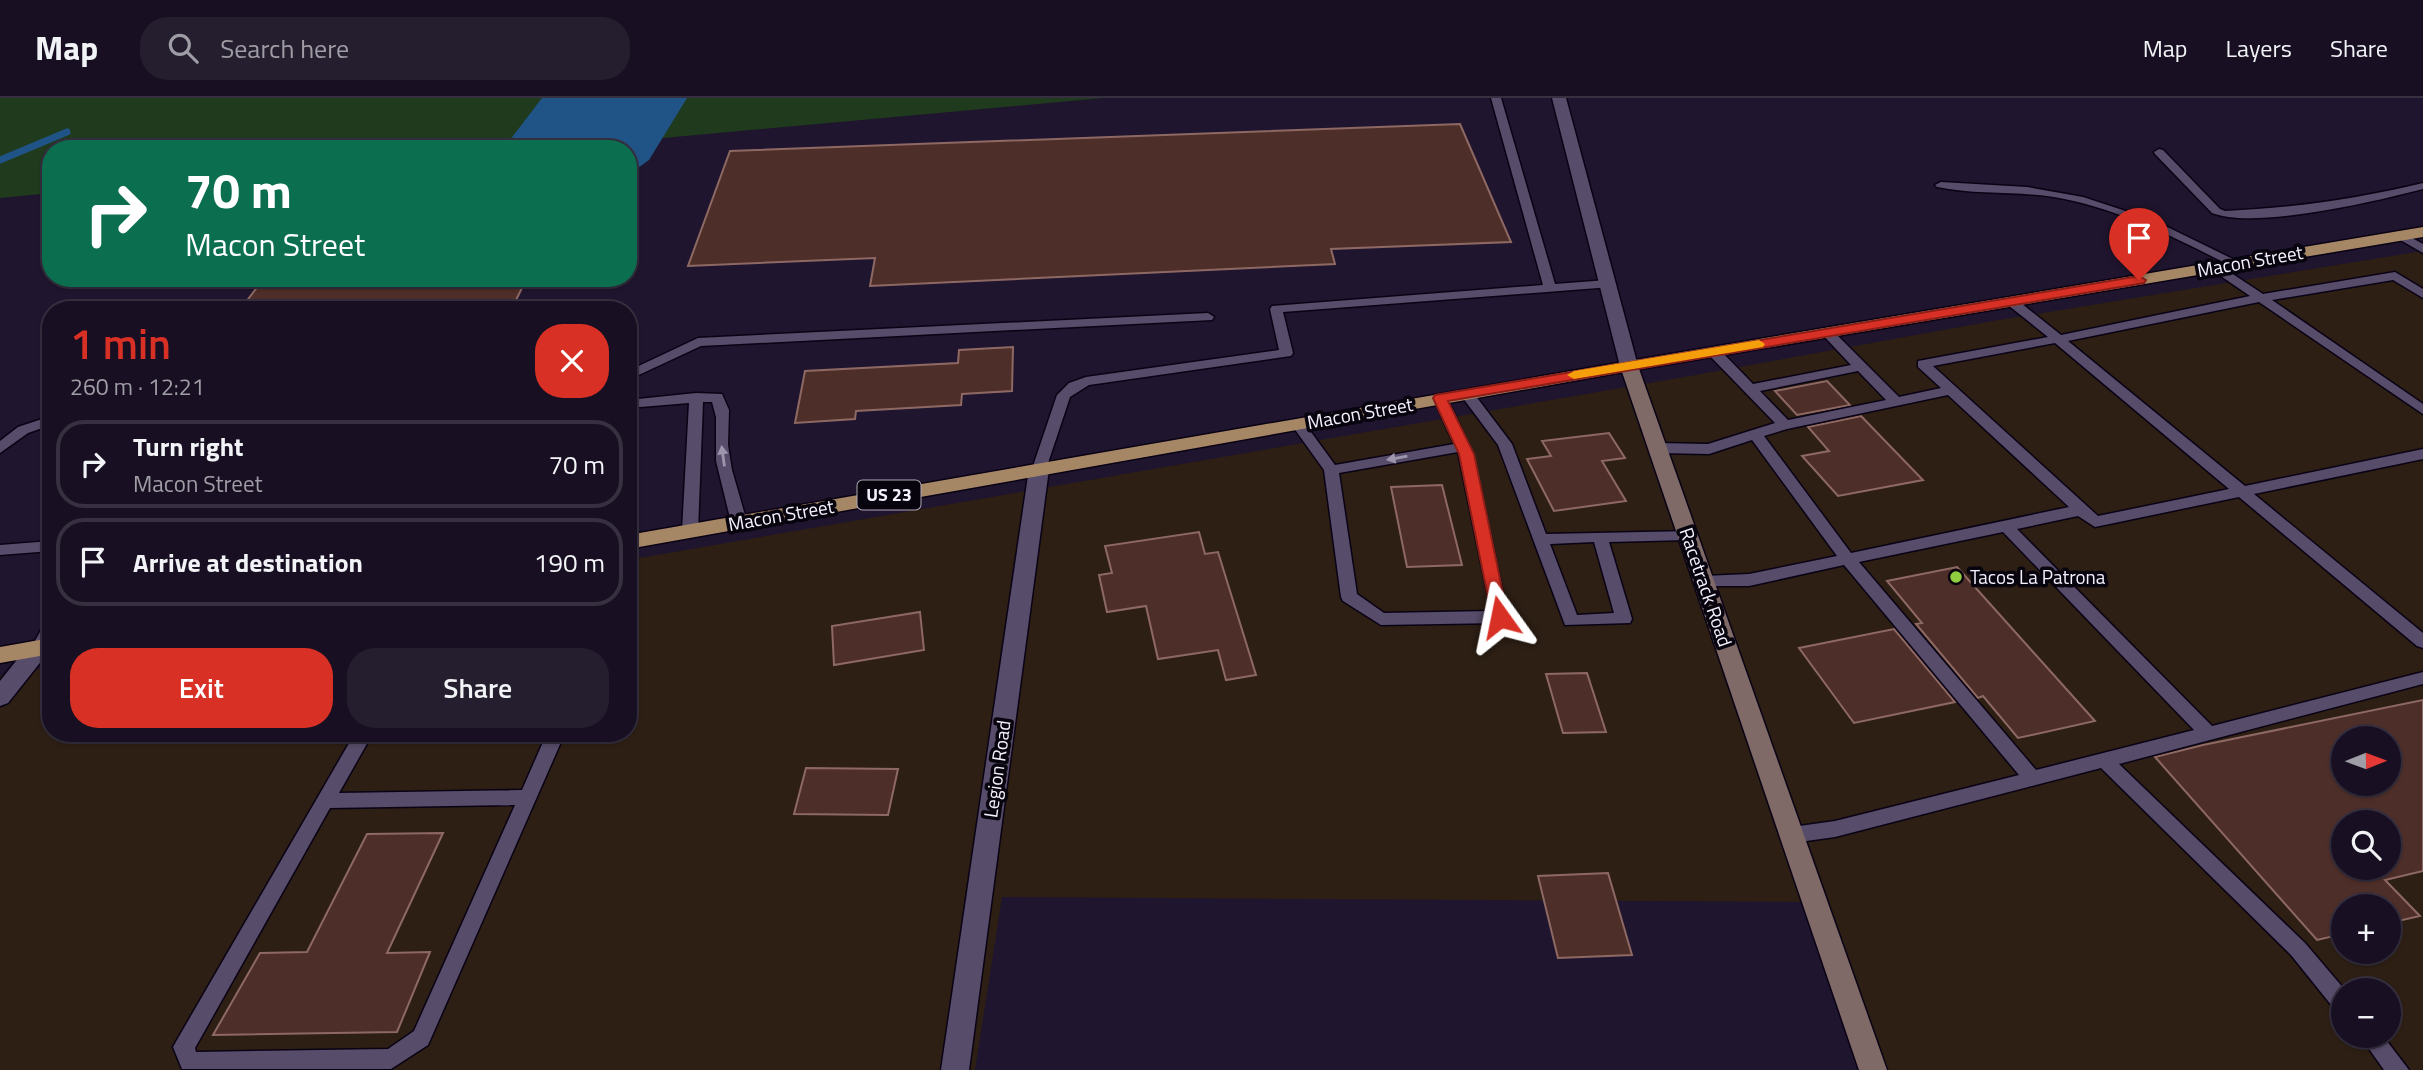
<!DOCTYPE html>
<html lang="en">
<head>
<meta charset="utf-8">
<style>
	:root { --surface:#181022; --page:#251e2f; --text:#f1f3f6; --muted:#9f9da5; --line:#363040; --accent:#d93025 }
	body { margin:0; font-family:"Titillium Web",sans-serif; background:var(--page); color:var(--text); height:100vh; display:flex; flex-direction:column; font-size:26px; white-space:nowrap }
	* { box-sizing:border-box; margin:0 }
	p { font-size:23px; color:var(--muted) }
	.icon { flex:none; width:38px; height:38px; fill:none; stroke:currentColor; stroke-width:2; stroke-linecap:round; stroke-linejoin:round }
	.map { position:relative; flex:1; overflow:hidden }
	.details { position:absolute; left:42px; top:203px; width:595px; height:441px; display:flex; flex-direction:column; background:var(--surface); border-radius:28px; box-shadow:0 2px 5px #0004,0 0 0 2px var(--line) }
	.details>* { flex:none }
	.top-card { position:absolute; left:42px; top:42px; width:595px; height:147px; border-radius:28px; box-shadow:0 2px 5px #0004,0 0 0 2px var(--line); background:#0b6e4f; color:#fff; overflow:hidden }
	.needle { width:46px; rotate:89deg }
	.controls { position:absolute; left:2331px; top:628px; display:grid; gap:14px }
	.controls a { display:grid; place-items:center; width:70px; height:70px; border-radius:50%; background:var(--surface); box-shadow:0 2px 5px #0004,0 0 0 2px var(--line); font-size:35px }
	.pin { position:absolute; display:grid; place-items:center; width:60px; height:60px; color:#fff; margin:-72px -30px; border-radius:50% 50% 50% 0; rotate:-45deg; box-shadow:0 0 7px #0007 }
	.pin .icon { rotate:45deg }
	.me { position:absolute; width:77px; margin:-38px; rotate:348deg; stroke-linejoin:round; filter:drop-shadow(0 0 5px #0008) }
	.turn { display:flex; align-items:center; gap:24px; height:147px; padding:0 28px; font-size:32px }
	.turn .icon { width:91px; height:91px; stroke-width:2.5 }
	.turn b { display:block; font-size:49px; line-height:60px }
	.round { display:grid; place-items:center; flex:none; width:74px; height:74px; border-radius:28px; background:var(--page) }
	.headline { display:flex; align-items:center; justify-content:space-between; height:119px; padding:0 28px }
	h1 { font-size:42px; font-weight:600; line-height:52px; color:var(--accent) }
	.cta { display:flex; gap:14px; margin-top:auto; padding:14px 28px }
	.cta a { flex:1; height:80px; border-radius:28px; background:var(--accent); color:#fff; font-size:28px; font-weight:600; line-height:80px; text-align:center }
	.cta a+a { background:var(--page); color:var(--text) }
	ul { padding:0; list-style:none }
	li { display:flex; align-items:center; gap:21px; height:88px; margin:0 14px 10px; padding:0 14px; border:4px solid var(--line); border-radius:28px }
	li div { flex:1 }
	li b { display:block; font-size:26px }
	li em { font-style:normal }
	header { display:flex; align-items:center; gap:42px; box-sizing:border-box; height:98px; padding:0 35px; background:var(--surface); border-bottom:2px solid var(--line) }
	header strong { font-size:33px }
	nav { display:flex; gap:38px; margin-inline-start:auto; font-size:24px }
	.search { width:490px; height:63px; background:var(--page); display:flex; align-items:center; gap:18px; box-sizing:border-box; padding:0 24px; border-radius:28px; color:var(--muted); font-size:26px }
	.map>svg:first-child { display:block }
	.commercial { fill:#2d1f14; fill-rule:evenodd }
	.green { fill:#1f3a1c }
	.water { fill:#215486 }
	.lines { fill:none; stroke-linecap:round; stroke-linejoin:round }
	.stream { stroke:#215486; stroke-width:7 }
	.building { fill:#4e2e29; stroke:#8e6963; stroke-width:2; fill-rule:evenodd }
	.lane-casing { stroke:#0a0215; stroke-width:3 }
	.street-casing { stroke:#0a0215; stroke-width:3 }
	.secondary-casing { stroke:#0a0215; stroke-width:3 }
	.primary-casing { stroke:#0a0215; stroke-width:3 }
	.lane { fill:#574c69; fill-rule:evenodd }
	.street { fill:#574c69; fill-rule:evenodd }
	.secondary { fill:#7f6a67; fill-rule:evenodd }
	.primary { fill:#a68765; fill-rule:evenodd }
	.oneway { fill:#9e96ac }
	.route { fill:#d93025; stroke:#8d1f18; stroke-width:2 }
	.slow { fill:#f59e0b }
	.poi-dot { fill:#90cd41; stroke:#08040e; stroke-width:2.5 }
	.labels { text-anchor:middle; stroke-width:7; stroke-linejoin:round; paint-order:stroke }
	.shield { fill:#08040e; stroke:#aea9b6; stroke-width:2 }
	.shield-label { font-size:18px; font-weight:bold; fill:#f5f0fe }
	.street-label { font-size:19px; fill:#f5f0fe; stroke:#08040e }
	.poi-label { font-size:19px; fill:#f5f0fe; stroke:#08040e; text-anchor:start }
</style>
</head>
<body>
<header>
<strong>Map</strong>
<div class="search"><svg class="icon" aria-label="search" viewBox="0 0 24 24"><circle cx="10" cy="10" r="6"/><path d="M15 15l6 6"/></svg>Search here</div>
<nav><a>Map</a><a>Layers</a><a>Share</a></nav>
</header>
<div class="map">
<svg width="2423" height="972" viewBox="0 0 2423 972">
	<rect width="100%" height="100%" fill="#20152e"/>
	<path class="commercial" d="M 2423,153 L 2423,972 L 1876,972 L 1817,804 L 1002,799 L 975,972 L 0,972 L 0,578 L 51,569 L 51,635 L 628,635 L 628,462 L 1690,278 L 1993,223 ZM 2343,640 L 2389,640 L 2389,686 L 2343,686 ZM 2343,724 L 2389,724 L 2389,770 L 2343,770 ZM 2343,808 L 2389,808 L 2389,854 L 2343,854 ZM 2343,892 L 2389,892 L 2389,938 L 2343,938 Z"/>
	<path class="green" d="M 0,0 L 1103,0 L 543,51 L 51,51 L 51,95 L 0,100 Z"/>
	<path class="water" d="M 542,0 L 687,0 L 649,62 L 628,77 L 628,51 L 503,51 Z"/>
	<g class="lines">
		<path class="stream" d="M 0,62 L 67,34"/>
	</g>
	<path class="building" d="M 1460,26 L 1511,144 L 1331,151 L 1335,166 L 870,188 L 875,160 L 688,168 L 730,53 Z
		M 264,180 L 527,180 L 511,212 L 240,212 Z
		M 1013,249 L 1012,293 L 962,296 L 961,307 L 856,313 L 855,321 L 795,325 L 805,273 L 958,265 L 959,252 Z
		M 1827,283 L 1850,307 L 1797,317 L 1775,293 Z
		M 1861,318 L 1923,382 L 1838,398 L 1802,358 L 1829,353 L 1808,329 Z
		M 1609,335 L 1625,360 L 1602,363 L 1626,403 L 1554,413 L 1527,361 L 1551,358 L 1542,343 Z
		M 1442,387 L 1462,467 L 1407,469 L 1391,389 Z
		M 1199,434 L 1205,456 L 1218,454 L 1256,577 L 1226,582 L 1218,552 L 1158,561 L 1146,508 L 1107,514 L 1099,477 L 1112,475 L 1105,448 Z
		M 1957,469 L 2095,623 L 2018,640 L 1983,598 L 1978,600 L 1916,526 L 1922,525 L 1887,483 Z
		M 920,514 L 924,552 L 834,567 L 832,528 Z
		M 1894,531 L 1955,604 L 1854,625 L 1799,550 Z
		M 1587,575 L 1606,634 L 1563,635 L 1546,576 Z
		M 2423,602 L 2423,773 L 2385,782 L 2420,818 L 2389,825 L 2389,808 L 2343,808 L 2343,836 L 2317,842 L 2155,659 L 2203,647 ZM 2343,640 L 2389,640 L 2389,686 L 2343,686 ZM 2343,724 L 2389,724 L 2389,770 L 2343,770 Z
		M 806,670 L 898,671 L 888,717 L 794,716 Z
		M 443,735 L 387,855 L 430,854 L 397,934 L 213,937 L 260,855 L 307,854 L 367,736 Z
		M 1608,775 L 1632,857 L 1558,860 L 1538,778 Z"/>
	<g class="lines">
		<g class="lane-casing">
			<path id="lane" d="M 1491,0 L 1501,0 L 1555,186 L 1607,182 L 1613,186 L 1611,189 L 1283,214 L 1293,255 L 1291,258 L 1089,287 L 1070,299 L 1046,371 L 1039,376 L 1034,374 L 1032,371 L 1057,297 L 1069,285 L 1086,279 L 1279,252 L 1270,211 L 1272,208 L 1543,187 Z
				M 2159,51 L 2163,52 L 2220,111 L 2225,113 C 2293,110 2357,101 2423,85 L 2423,91 C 2377,103 2255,132 2212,115 L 2155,56 L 2154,54 Z
				M 1941,84 L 2027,89 L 2083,99 L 2153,122 L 2243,166 L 2237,170 L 2233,169 C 2176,140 2118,110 2054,99 C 2016,93 1975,97 1937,89 L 1935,87 Z
				M 2401,134 L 2423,146 L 2423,155 L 2397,140 L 2395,138 Z
				M 2216,165 L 2263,196 L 2395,174 L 2423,191 L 2423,200 L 2393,182 L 2272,202 L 2423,306 L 2423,316 L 2259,204 L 2068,243 L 2245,388 L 2423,351 L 2423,361 L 2254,396 L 2423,535 L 2423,550 L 2417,548 L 2239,399 L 2095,429 L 2078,418 L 2017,431 L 2212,628 L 2423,574 L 2423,586 L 2119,666 L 2305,845 L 2345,892 L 2343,916 L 2336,913 L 2291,857 L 2101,670 L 1835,739 L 1792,745 L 1785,743 L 1783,737 L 1785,731 L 1792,729 L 1835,723 L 2019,677 L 1844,467 L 1749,488 L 1698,488 L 1696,484 L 1698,480 L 1704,478 L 1749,476 L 1837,458 L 1752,342 L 1709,356 L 1657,355 L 1650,350 L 1657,345 L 1708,346 L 1775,325 L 1708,256 L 1708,250 L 1718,250 L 1753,286 L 1851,267 L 1820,234 L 1826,230 L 1831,231 L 1899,299 L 1941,290 L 1918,269 L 1918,263 L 2048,239 L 2008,207 L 2008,201 L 2016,201 L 2061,237 L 2250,198 L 2212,172 L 2210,169 ZM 2055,245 L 2229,391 L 2098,418 L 1933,268 ZM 1858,273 L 1886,302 L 1788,322 L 1760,293 ZM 1948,297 L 2069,409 L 1851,455 L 1764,338 L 1787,331 ZM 2003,434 L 2194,632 L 2036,672 L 1859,464 Z
				M 1208,215 L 1214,219 L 1212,222 L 701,248 L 628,282 L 628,273 L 698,240 Z
				M 1467,292 L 1472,293 L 1512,346 L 1546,436 L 1692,433 L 1695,437 L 1687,442 L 1609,444 L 1632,521 L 1630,525 L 1565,527 L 1498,347 L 1460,296 ZM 1594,444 L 1614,515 L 1577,517 L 1550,446 Z
				M 696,295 L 722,296 L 729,312 L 728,347 L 732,372 L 747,424 L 739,429 L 731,424 L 716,363 L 716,319 L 712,304 L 703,304 L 698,433 L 690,438 L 682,433 L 689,305 L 628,310 L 628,302 Z
				M 1440,296 L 1447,300 L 1473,356 L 1508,519 L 1506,523 L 1500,525 L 1381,527 L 1343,503 L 1341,499 L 1324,372 L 1291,326 L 1298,322 L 1303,323 L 1335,367 L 1454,346 L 1433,300 ZM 1458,354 L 1491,513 L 1384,515 L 1357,496 L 1339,375 Z
				M 51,318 L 51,327 L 28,335 L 0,355 L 0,343 L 18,329 Z
				M 51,443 L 51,453 L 0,457 L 0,447 Z
				M 51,523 L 51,544 L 45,554 L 33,554 L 31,550 L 45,525 Z
				M 355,635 L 373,635 L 339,695 L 522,692 L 547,635 L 565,635 L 428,947 L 391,971 L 182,971 L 173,949 L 177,942 ZM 515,707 L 414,933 L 388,951 L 196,954 L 195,950 L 330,710 Z
				M 2360,938 L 2383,938 L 2409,972 L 2384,972 Z"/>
		</g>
		<g class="street-casing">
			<path id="street" d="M 1552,0 L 1566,0 L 1638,268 L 1635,272 L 1629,273 L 1620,268 Z
				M 1039,365 L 1046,367 L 1049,371 L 969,972 L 941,972 L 1029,371 L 1032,367 Z
				M 39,542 L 47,544 L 50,550 L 47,556 L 8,605 L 0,608 L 0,583 L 31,544 Z"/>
		</g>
		<g class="secondary-casing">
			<path id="secondary" d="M 1629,263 L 1638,268 L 1887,972 L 1859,972 L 1620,268 Z"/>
		</g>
		<g class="primary-casing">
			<path id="primary" d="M 2423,129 L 2423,139 L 1629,273 L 628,451 L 628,437 L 1629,263 Z
				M 51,540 L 51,556 L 0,565 L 0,549 Z"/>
		</g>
		<use href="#lane" class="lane"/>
		<use href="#street" class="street"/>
		<use href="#secondary" class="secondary"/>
		<use href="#primary" class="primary"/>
	</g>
	<defs><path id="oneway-solid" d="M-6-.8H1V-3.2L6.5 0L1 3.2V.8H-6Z" transform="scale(1.75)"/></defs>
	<g class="oneway">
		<use href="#oneway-solid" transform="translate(723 358) rotate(-98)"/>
		<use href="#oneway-solid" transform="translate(1397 360) rotate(170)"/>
	</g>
	<path class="route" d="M 2139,178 L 2146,182 L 2144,185 L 1448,303 L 1474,356 L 1508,519 L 1500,525 L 1492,519 L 1459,356 L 1433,300 L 1435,297 Z"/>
	<path class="slow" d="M 1759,242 L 1765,246 L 1763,249 L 1574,281 L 1567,277 L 1574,273 Z"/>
	<circle class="poi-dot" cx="1956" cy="479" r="7"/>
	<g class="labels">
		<rect class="shield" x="857.5" y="382.5" width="63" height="29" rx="5"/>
		<g class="shield-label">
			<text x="889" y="403">US 23</text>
		</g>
		<g class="street-label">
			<text transform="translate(2250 163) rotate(-10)" y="7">Macon Street</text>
			<text transform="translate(1360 315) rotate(-10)" y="7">Macon Street</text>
			<text transform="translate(781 417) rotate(-10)" y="7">Macon Street</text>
			<text transform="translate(1706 489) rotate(71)" y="7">Racetrack Road</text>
			<text transform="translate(997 671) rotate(-82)" y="7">Legion Road</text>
		</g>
		<g class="poi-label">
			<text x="1970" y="486">Tacos La Patrona</text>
		</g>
	</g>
</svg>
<div class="controls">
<a><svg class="needle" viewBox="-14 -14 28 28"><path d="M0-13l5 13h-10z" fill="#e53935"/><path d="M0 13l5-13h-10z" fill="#9f9da5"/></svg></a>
<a><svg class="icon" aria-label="search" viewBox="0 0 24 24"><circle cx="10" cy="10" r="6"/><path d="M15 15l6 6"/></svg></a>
<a>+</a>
<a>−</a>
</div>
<div class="pin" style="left:2139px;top:182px;background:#d93025"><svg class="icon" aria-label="arrive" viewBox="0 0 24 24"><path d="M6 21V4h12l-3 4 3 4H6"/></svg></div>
<svg class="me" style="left:1500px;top:519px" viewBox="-20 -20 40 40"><path d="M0-17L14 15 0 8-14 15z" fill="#d93025" stroke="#fff" stroke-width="4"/></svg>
<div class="top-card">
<div class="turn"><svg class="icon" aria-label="right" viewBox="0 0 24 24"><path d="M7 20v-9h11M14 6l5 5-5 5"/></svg><div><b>70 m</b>Macon Street</div></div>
</div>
<section class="details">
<div class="headline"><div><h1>1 min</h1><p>260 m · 12:21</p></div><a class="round" style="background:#d93025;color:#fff"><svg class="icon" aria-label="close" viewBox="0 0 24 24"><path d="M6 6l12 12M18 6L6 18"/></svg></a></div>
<ul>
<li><svg class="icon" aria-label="right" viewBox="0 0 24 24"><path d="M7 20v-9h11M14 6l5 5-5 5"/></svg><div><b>Turn right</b><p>Macon Street</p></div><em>70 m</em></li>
<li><svg class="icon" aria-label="arrive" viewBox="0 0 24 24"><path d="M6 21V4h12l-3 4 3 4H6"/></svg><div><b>Arrive at destination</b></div><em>190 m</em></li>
</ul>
<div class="cta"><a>Exit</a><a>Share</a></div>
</section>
</div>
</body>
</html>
